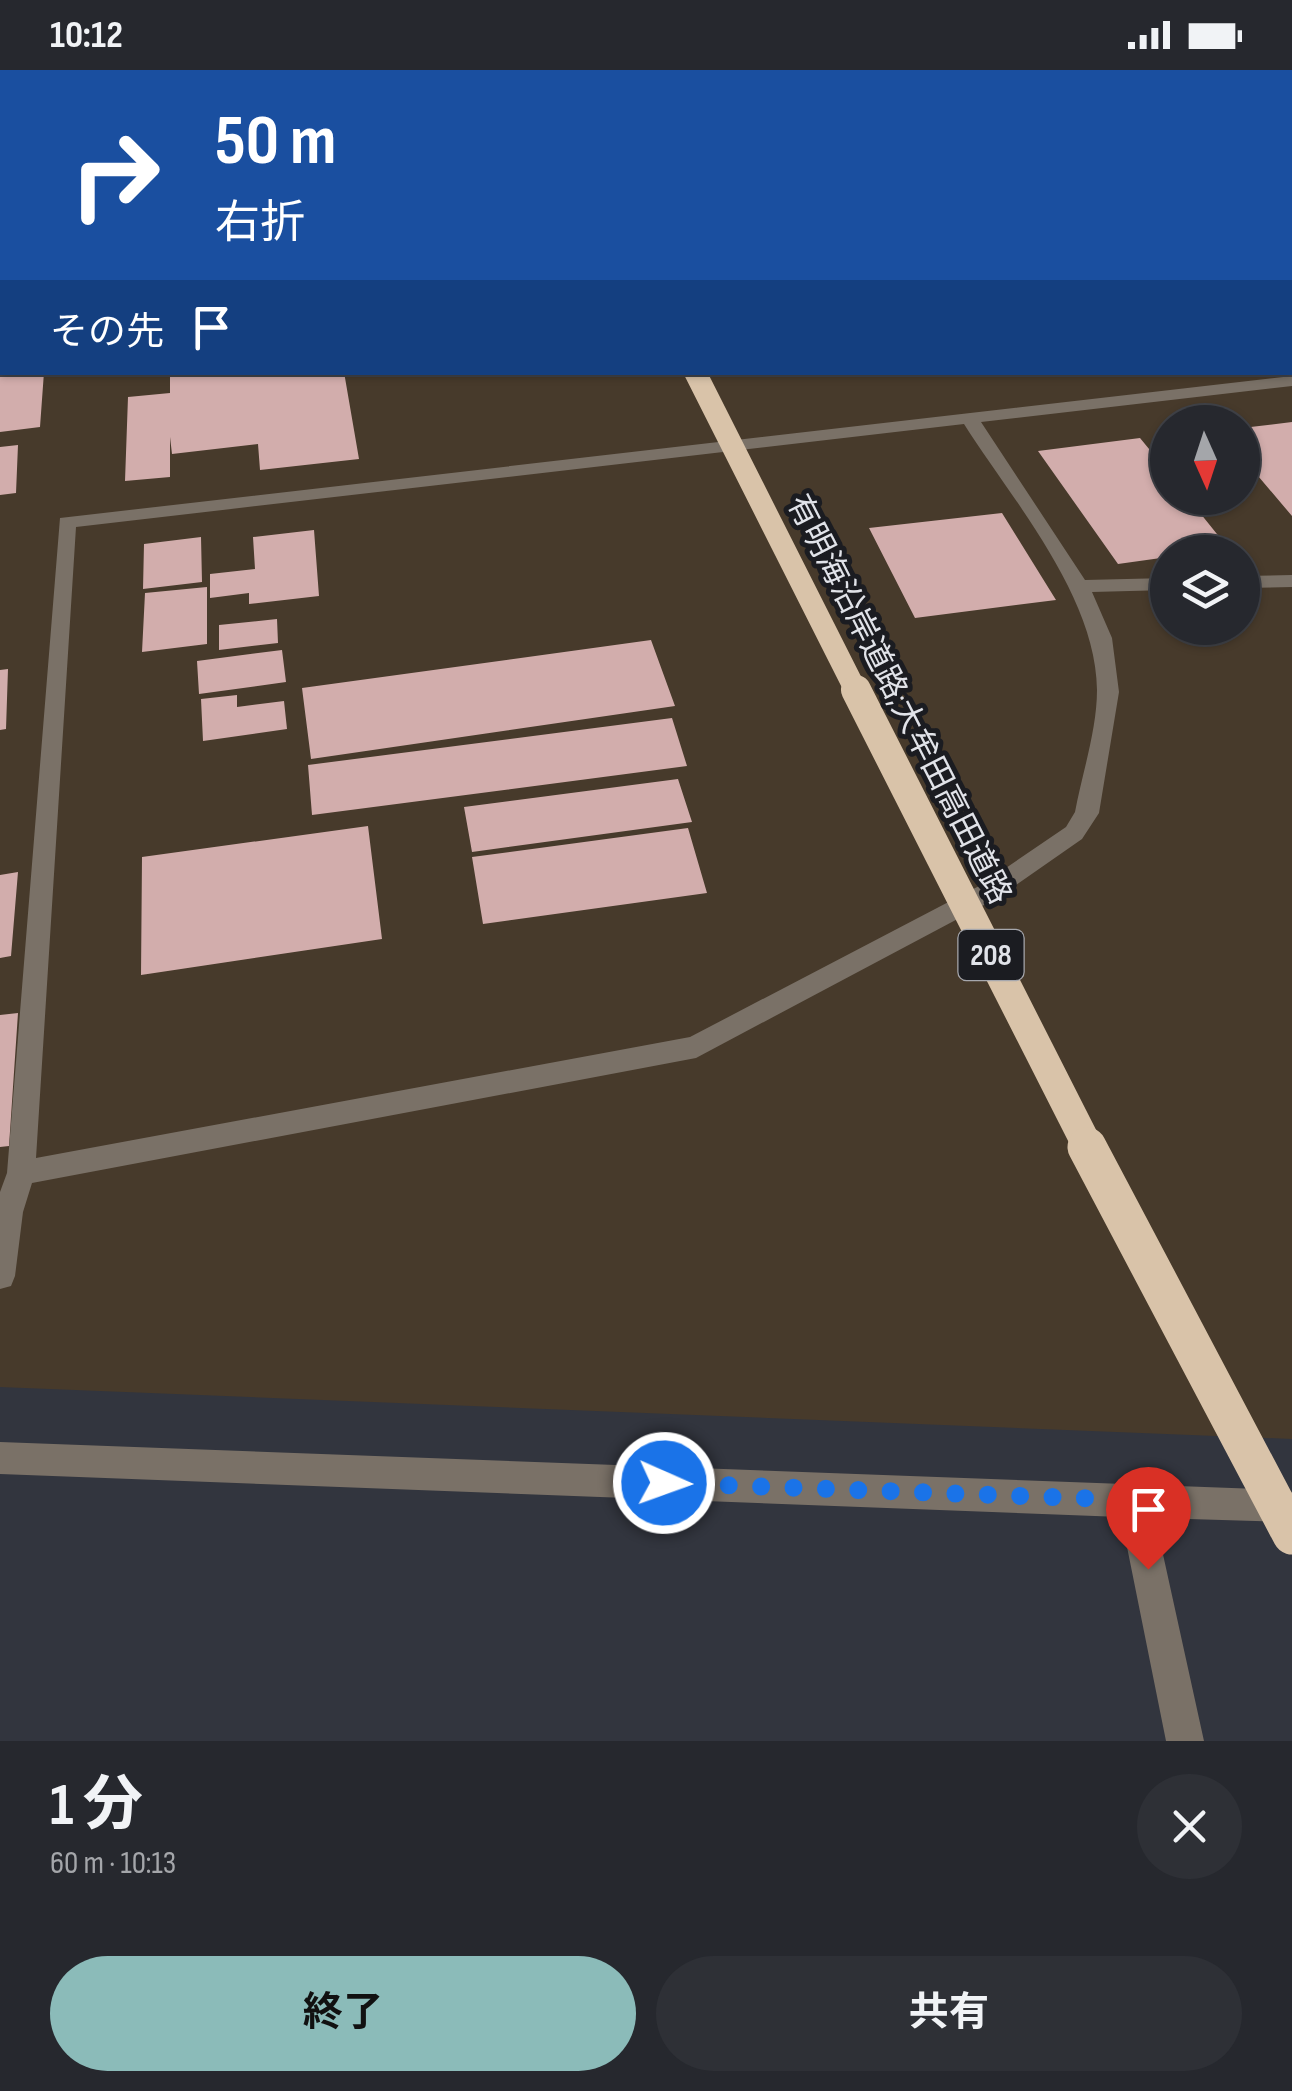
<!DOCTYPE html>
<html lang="ja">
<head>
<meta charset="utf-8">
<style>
	:root { --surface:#26282e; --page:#2e3036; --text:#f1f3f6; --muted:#a4a6aa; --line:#42444a; --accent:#8bbbb9 }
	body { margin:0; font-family:"Sofia Sans Condensed","Noto Sans JP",sans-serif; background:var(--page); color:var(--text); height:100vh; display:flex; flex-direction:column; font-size:38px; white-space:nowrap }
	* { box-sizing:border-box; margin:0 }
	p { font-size:32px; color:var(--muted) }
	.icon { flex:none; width:55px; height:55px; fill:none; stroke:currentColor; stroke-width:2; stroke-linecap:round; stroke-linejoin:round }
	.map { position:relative; height:1671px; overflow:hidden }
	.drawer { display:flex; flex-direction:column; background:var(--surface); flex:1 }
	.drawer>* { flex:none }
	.top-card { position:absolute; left:0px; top:0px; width:1292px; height:305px; box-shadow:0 2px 8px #0004,0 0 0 2px var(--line); background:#1a4fa0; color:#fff; overflow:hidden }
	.needle { width:65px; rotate:177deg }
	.fabs { position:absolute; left:1150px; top:335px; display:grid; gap:20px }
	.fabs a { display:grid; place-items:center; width:110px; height:110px; border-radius:50%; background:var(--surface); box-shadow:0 2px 8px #0004,0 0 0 2px var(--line); font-size:50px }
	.pin { position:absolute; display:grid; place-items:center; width:85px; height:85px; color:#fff; margin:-102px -42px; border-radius:50% 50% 50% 0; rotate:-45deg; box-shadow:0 0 10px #0007 }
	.pin .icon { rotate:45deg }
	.me { position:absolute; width:110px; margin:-55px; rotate:92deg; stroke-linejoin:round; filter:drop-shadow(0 0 8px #0008) }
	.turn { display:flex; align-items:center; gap:35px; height:210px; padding:0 50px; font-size:45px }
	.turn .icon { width:130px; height:130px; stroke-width:2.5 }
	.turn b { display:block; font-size:70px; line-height:85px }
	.then { display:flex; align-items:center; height:95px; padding:0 50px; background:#0003; gap:20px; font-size:38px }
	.round { display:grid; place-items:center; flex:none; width:105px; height:105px; border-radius:52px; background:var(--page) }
	.head { display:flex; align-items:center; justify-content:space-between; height:170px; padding:0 50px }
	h1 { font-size:60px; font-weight:700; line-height:75px }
	.action { display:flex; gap:20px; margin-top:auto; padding:20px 50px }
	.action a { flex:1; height:115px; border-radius:60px; background:var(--accent); color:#111; font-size:40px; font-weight:700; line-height:115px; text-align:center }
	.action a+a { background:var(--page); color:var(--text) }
	.status { display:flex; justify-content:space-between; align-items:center; height:70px; padding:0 50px; background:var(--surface); direction:ltr }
	.status svg { height:28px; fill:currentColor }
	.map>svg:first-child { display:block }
	.industrial { fill:#473a2b; fill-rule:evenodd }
	.building { fill:#d2adac }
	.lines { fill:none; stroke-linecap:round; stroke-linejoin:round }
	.minor { fill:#7a7167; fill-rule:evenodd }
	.highway { fill:#d9c3a9; fill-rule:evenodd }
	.highway-bridge-far2 { stroke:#d9c3a9; stroke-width:22 }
	.highway-bridge-far1 { stroke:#d9c3a9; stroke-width:30 }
	.highway-bridge { stroke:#d9c3a9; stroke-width:39 }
	.route { stroke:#1a73e8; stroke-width:18; stroke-dasharray:0 32.4 }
	.labels { text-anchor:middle; stroke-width:10; stroke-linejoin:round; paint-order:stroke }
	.shield { fill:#1b1c21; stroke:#a6a7ad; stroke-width:2.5 }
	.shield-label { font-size:30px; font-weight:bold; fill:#e1e3e9 }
	.street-label { font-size:32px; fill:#e1e3e9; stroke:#1b1c21 }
</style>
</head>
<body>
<div class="status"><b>10:12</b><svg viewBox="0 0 49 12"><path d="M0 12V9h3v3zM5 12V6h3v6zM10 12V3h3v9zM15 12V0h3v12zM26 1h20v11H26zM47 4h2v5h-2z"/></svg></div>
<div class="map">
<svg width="1292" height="1671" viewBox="0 0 1292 1671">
	<rect width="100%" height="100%" fill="#32353e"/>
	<path class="industrial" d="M 0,0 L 1292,0 L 1292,1369 L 0,1317 ZM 2,2 L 1290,2 L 1290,302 L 2,302 ZM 1168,352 L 1242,352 L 1242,428 L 1168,428 ZM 1168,482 L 1242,482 L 1242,558 L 1168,558 Z"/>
	<path class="building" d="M 0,302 L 44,302 L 40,357 L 0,362 Z
		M 170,302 L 344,302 L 359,389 L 260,400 L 258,374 L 172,384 L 170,367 L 170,407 L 125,411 L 128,327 L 170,323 Z
		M 1292,352 L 1292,446 L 1242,387 L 1242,358 Z
		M 1140,368 L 1168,402 L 1168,428 L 1188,428 L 1229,479 L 1168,482 L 1168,487 L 1118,494 L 1038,381 Z
		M 18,375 L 16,423 L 0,425 L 0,377 Z
		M 1002,443 L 1056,530 L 915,548 L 869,458 Z
		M 314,460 L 319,526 L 249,534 L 249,523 L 210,528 L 210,504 L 255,499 L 253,467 Z
		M 201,467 L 202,512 L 143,519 L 144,474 Z
		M 207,517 L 207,574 L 142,582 L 145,523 Z
		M 277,549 L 278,573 L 219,580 L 219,555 Z
		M 651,570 L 675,636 L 311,689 L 302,618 Z
		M 282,580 L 286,612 L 199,624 L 197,591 Z
		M 8,599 L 6,659 L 0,660 L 0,600 Z
		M 237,625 L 237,637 L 284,631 L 287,659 L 203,671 L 201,629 Z
		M 672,648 L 687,696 L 312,745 L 308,695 Z
		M 678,709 L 692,752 L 472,782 L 464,737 Z
		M 368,756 L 382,869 L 141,905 L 142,787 Z
		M 688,758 L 707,823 L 483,854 L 472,787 Z
		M 18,802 L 11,886 L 0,888 L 0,805 Z
		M 18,943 L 9,1076 L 0,1077 L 0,945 Z"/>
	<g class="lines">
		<path class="minor" d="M 1292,306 L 1292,316 L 981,352 L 1085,510 L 1168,508 L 1168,520 L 1092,522 L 1112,568 L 1119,622 L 1099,743 L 1082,769 L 999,827 L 696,988 L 32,1113 L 23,1142 L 15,1206 L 11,1216 L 0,1219 L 0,1122 L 7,1103 L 60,448 ZM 964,354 C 1013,431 1096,526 1097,620 C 1097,660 1082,704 1075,742 L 1066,757 L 981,815 L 690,967 L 36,1088 L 76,457 Z
			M 1292,505 L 1292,517 L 1242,518 L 1242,506 Z
			M 0,1372 L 1287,1420 L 1292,1422 L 1292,1452 L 1155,1448 L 1204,1671 L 1166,1671 L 1121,1447 L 0,1404 Z"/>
		<path class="highway" d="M 537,0 L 553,0 L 554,2 L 539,2 Z"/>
		<path class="highway-bridge-far2" d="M 695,302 L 857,623"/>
		<path class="highway-bridge-far1" d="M 856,620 L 1089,1079"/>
		<path class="highway-bridge" d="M 1087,1077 L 1292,1465"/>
	</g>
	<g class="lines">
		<path class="route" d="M 664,1413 L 1134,1430 L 1148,1499"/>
	</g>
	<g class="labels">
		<rect class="shield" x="958.5" y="860" width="65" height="50" rx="8"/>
		<g class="shield-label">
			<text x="991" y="895">208</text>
		</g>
		<g class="street-label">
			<text transform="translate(900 629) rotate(63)" y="11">有明海沿岸道路;大牟田高田道路</text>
		</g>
	</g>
</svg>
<div class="fabs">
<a><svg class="needle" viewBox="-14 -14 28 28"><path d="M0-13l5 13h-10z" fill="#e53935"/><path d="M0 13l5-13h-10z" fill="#a4a6aa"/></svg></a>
<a><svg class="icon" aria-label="layers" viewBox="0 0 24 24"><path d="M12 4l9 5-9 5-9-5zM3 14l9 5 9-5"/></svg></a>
</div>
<div class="pin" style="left:1148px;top:1499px;background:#d93025"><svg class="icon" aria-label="arrive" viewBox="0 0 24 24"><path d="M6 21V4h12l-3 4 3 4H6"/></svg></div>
<svg class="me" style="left:664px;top:1413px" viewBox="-20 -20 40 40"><circle r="17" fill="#1a73e8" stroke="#fff" stroke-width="3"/><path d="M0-11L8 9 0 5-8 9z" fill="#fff"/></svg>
<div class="top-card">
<div class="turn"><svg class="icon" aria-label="right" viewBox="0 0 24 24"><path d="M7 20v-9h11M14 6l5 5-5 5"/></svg><div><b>50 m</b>右折</div></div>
<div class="then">その先<svg class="icon" aria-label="arrive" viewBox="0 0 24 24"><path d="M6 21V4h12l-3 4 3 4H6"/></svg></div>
</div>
</div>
<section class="drawer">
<div class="head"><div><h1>1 分</h1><p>60 m · 10:13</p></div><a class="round"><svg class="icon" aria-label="close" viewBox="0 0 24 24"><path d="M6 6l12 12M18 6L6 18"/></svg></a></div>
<div class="action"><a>終了</a><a>共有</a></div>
</section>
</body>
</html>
